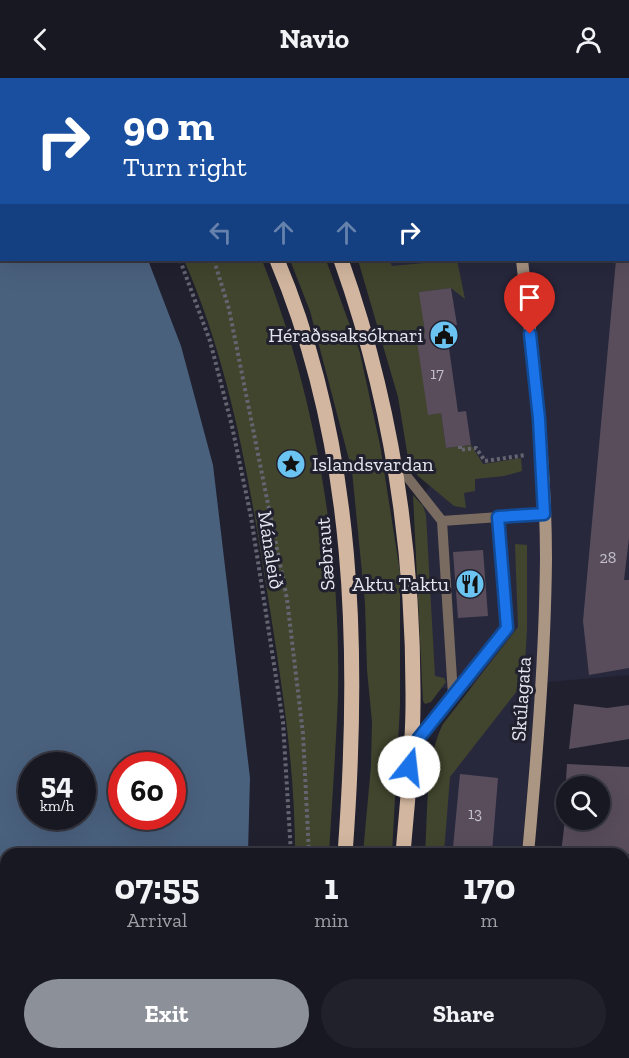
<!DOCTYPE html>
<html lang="en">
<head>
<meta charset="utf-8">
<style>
	:root { --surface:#181823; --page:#21212b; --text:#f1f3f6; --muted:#9fa0a6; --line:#363741; --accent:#8c9099 }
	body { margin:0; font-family:"Zilla Slab",serif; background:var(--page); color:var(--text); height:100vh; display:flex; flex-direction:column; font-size:22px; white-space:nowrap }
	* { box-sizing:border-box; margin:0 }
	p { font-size:20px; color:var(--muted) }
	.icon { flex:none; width:33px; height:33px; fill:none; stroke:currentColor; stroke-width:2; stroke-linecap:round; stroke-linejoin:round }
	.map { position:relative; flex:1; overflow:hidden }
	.side { position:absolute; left:0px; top:770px; width:630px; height:212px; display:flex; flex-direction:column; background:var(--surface); border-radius:18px 18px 0 0; box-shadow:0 6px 24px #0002,0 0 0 2px var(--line) }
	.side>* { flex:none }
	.top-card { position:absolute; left:0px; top:0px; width:630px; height:183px; box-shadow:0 6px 24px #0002,0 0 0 2px var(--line); background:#1a4fa0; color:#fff; overflow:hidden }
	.tools { position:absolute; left:556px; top:698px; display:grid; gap:12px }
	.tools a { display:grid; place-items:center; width:54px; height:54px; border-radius:50%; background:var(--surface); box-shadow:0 6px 24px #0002,0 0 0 2px var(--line); font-size:30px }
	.speed { position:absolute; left:18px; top:674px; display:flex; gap:12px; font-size:30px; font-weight:700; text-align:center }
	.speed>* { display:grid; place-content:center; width:78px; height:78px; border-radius:50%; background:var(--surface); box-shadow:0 6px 24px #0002,0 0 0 2px var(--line); line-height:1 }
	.speed small { font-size:15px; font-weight:400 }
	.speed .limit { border:9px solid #d22; background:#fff; color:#111 }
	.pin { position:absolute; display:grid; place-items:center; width:51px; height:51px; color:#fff; margin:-62px -26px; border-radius:50% 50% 50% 0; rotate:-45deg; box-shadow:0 0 6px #0007 }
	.pin .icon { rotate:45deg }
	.me { position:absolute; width:66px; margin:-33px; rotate:16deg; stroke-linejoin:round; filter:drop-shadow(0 0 4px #0008) }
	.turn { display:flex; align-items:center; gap:21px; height:126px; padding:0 24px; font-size:27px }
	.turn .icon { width:78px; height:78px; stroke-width:2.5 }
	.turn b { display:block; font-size:42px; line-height:51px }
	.lanes { display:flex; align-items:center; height:57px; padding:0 24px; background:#0003; justify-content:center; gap:30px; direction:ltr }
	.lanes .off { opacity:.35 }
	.eta { display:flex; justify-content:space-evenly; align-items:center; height:102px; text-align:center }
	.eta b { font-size:36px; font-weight:700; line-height:42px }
	.cta { display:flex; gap:12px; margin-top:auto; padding:12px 24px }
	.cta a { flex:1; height:69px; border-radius:36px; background:var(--accent); color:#fff; font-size:24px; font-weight:700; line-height:69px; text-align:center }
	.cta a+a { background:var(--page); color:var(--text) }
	header { display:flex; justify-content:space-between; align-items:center; height:78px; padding:0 24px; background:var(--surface); font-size:27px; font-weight:700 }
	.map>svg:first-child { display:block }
	.built { fill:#28283d }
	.green { fill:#41452d }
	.water { fill:#4a617e; fill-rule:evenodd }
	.building { fill:#594d5c }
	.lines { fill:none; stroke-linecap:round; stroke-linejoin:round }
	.path { stroke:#656572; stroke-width:4; stroke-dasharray:3 3; stroke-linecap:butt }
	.lane { stroke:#796b60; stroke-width:10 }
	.street { stroke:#796b60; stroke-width:12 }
	.secondary { stroke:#ab9583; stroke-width:12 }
	.primary { stroke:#d2b69f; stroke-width:15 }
	.route-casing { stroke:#114b97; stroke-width:15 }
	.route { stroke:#1a73e8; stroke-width:10 }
	.labels { text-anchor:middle; stroke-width:6; stroke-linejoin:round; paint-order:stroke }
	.number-label { font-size:16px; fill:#c3c0cc }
	.poi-label { font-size:20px; fill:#e6e6f1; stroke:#20202f; text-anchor:end }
	.street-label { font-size:20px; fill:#e6e6f1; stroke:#20202f }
</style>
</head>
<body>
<header><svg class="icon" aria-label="back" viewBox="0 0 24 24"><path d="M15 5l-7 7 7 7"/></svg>Navio<svg class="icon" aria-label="person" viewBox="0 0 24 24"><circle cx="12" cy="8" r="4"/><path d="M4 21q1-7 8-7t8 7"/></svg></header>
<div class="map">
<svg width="629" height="980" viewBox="0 0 629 980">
	<rect width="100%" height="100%" fill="#20202f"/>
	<path class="built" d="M 629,168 L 629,597 L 536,605 L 522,775 L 444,775 L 449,699 L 523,605 L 432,611 L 421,419 L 433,404 L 386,182 L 524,182 L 524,184 L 540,182 L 628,182 Z"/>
	<path class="green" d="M 184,182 L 262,182 C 316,318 341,470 338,617 C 336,670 332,723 329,775 L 295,775 C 295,687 281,600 267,513 C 249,400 230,287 184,182 Z
		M 290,182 L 326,182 L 360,275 L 380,367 L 400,494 L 400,628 L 392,775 L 363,775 L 371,688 L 372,644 L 367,592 L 365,525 L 352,393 L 310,233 Z
		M 358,182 L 389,182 L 392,188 L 457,182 L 465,221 L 451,210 L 420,214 L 425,255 L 417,256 L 441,335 L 446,370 L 471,367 L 483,386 L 521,380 L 522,393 L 504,398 L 475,401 L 475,413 L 464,415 L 466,430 L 454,428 L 418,398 L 409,386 L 398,319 Z
		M 413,417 L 423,428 L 426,437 L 435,598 L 444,600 L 446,604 L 431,624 L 425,626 L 423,623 Z
		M 515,466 L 527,467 L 527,551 L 524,604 L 450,699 L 444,775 L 425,775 C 428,736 425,681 443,646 L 518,549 Z
		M 410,975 L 491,975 L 491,980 L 409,980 Z"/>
	<path class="water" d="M 0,0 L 30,1 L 2,2 L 2,182 L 148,182 L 181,268 L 213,387 L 250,700 L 248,775 L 6,776 L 6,975 L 244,975 L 244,980 L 0,980 ZM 32,687 L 82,687 L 82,738 L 32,738 ZM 122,687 L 172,687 L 172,738 L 122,738 Z"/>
	<path class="building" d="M 629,169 L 629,460 L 624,502 L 629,502 L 629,590 L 589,597 L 583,543 L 616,182 L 628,182 Z
		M 451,210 L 457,247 L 446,249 L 458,334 L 466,333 L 471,367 L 446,370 L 441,335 L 428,337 L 416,256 L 425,255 L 419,214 Z
		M 483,472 L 488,538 L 458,540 L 453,474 Z
		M 574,626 L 607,630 L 629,627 L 629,661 L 569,671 Z
		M 567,686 L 629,689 L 629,776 L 561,776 L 565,741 L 600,741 L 600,708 L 568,708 L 569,703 L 566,702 Z
		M 460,696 L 498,700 L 492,774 L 453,770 Z"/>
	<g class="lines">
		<path class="path" d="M 77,0 L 78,2
			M 111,0 L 113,2
			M 116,2 L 118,0
			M 134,2 L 136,0
			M 180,182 L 210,263 L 232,348 L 251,439 L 283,644 L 291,776
			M 214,182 L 229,231 L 287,521 L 303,656 L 309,776
			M 460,368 L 460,372 L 476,370 L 485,383 L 526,377
			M 624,819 L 629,819
			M 624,835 L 629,831
			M 624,946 L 629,952
			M 286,980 L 286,975
			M 410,980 L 410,975"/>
		<path class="lane" d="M 394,382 L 442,443
			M 453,617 L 442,443 L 544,436
			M 411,670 L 507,550 L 498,439"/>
		<path class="street" d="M 494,0 L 494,2"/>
		<path class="secondary" d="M 628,161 L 629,161
			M 522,182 C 533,280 546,381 546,481 C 545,579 537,677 528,776
			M 509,980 L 510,975"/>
		<path class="primary" d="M 184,0 L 185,2
			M 252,0 L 253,2
			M 277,182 C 356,369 360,576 345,776
			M 341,182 C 392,325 414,474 413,625 C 413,675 407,726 403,776
			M 329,980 L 330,975
			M 388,980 L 388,975"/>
	</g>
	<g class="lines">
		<g class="route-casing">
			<path id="route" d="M 409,689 L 411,670 L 507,550 L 498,439 L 544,436 L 539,341 L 530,256"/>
		</g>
		<use href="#route" class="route"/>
	</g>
	<defs>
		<g id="civic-disc" transform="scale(1.5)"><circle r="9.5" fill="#6ac3f1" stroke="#20202f"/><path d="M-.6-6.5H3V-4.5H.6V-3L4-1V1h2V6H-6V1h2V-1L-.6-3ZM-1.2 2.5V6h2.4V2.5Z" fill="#111"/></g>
		<g id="sight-disc" transform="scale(1.5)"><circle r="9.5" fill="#6ac3f1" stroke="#20202f"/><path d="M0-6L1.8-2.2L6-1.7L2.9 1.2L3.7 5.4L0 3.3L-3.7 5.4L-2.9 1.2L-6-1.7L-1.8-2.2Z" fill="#111"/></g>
		<g id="restaurant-disc" transform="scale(1.5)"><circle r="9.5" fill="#6ac3f1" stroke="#20202f"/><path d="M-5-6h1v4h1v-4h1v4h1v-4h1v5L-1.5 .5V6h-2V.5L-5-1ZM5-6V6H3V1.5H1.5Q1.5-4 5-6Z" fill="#111"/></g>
	</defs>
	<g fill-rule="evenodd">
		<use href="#civic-disc" x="444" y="257"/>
		<use href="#sight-disc" x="291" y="386"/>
		<use href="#restaurant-disc" x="470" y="506"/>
	</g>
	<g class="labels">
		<g class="number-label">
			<text x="437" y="301">17</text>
			<text x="608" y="485">28</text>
			<text x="475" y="741">13</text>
		</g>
		<g class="poi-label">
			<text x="423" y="264">Héraðssaksóknari</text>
			<text x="312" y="393" text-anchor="start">Islandsvardan</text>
			<text x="449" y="513">Aktu Taktu</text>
		</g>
		<g class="street-label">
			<text transform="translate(271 472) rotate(81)" y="7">Mánaleið</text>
			<text transform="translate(325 476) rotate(-94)" y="7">Sæbraut</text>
			<text transform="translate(521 621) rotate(-86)" y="7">Skúlagata</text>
		</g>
	</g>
</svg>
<div class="tools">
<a><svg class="icon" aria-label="search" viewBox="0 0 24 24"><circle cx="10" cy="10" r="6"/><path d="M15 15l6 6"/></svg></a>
</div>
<div class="speed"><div>54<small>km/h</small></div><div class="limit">60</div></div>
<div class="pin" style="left:530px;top:256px;background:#d93025"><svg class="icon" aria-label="arrive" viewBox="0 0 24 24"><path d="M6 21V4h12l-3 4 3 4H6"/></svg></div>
<svg class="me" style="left:409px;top:689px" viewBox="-20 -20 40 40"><circle r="19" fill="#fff"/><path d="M0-13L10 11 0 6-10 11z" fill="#1a73e8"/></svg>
<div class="top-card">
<div class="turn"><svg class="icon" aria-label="right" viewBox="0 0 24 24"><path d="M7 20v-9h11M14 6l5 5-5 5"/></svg><div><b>90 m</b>Turn right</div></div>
<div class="lanes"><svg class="icon off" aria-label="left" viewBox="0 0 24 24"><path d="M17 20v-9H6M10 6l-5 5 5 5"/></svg><svg class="icon off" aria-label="ahead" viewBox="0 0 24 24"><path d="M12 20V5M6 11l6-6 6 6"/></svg><svg class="icon off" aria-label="ahead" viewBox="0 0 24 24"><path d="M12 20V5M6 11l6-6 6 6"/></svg><svg class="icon" aria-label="right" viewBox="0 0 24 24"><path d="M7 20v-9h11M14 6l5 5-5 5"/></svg></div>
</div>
<section class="side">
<div class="eta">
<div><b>07:55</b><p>Arrival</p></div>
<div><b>1</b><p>min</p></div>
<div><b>170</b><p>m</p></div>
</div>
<div class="cta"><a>Exit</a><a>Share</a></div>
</section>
</div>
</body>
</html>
